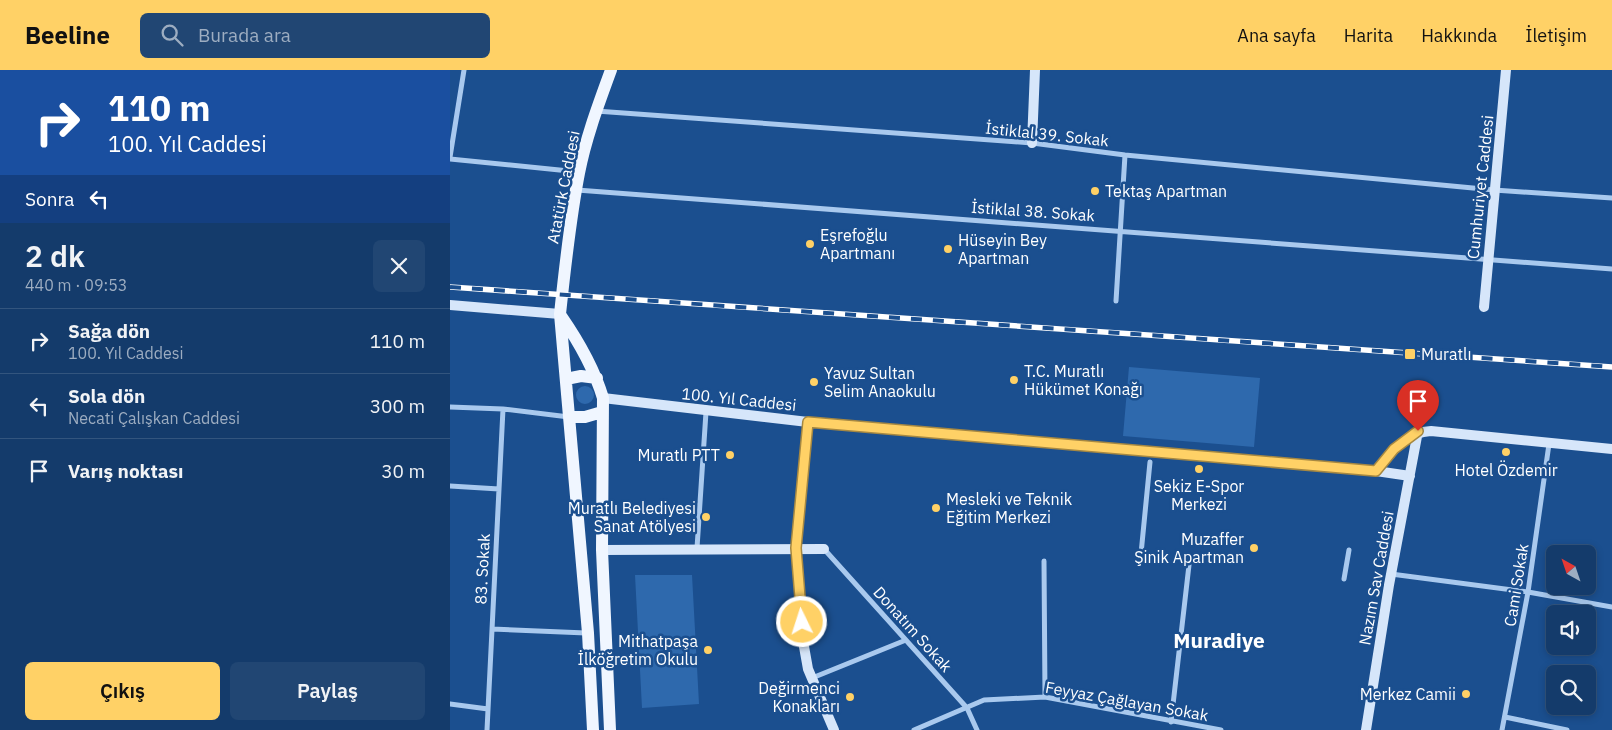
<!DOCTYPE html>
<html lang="tr">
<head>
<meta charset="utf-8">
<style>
	:root { --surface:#143b6b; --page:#214673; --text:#f1f3f6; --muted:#9dadc1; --line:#33557e; --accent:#ffd166 }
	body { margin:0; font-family:"IBM Plex Sans",sans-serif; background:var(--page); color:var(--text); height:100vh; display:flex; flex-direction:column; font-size:19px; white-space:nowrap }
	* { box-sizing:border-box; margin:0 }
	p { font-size:16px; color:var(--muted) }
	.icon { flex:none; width:28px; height:28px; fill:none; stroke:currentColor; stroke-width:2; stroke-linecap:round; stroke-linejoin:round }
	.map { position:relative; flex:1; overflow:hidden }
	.drawer { display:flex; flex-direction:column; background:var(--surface); width:450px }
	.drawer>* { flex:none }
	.banner { background:#1a4fa0; color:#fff; overflow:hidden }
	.needle { width:32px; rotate:320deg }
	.tools { position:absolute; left:1096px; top:475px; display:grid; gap:10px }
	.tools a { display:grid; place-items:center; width:50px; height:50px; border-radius:8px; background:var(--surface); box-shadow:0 2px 8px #0003,0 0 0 1px var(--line); font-size:25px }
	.pin { position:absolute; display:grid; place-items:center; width:42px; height:42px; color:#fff; margin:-51px -21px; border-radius:50% 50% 50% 0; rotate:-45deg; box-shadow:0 0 5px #0007 }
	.pin .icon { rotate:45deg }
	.me { position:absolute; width:55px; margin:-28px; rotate:356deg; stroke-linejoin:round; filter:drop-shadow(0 0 4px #0008) }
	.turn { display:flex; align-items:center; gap:18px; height:105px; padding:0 25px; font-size:22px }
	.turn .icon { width:65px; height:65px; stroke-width:2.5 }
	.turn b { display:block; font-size:35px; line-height:42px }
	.then { display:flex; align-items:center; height:48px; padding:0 25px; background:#0003; gap:10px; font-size:19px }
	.round { display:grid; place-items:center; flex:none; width:52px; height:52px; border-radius:8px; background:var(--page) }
	.summary { display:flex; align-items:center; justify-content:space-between; height:85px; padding:0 25px }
	h1 { font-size:30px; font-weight:600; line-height:38px }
	.primary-button { display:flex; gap:10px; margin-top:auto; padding:10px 25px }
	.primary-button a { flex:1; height:58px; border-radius:8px; background:var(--accent); color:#111; font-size:20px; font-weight:600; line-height:58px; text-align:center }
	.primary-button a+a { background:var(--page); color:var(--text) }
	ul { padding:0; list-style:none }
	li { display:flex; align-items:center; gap:15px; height:65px; padding:0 25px; border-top:1px solid var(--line) }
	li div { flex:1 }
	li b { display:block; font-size:19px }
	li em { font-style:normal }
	header { display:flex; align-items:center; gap:30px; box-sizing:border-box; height:70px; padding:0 25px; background:var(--accent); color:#111 }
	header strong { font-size:24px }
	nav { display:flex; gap:28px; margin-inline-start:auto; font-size:18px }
	.search { width:350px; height:45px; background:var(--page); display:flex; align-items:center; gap:12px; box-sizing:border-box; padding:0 18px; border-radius:8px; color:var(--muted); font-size:19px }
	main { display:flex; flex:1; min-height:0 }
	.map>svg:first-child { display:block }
	.green { fill:#2e69ad }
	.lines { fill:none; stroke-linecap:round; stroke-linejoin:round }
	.street { stroke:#a9c9ee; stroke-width:5 }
	.secondary { stroke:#d6e6fa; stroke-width:10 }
	.primary { stroke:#f0f6ff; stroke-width:12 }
	.rail-casing { stroke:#fff; stroke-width:5.5 }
	.rail { stroke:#1b4f8f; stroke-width:4; stroke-dasharray:11; stroke-linecap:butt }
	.route-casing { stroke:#a68842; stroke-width:12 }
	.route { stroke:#ffd166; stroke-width:9 }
	.poi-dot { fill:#ffd166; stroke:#1b4f8f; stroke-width:2 }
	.labels { text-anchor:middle; stroke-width:5; stroke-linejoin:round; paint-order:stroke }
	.street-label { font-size:16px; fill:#fff; stroke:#1b4f8f }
	.poi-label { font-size:16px; fill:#fff; stroke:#1b4f8f; text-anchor:start }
	.district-label { font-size:21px; font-weight:bold; fill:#fff; stroke:#1b4f8f }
</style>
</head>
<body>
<header>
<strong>Beeline</strong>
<div class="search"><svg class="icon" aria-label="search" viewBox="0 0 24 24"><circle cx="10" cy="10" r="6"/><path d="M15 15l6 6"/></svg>Burada ara</div>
<nav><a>Ana sayfa</a><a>Harita</a><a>Hakkında</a><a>İletişim</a></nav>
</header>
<main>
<section class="drawer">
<div class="banner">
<div class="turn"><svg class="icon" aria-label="right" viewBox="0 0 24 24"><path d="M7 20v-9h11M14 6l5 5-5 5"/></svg><div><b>110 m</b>100. Yıl Caddesi</div></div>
<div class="then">Sonra<svg class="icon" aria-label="left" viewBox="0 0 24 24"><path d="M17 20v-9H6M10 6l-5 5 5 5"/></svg></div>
</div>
<div class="summary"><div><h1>2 dk</h1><p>440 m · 09:53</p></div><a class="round"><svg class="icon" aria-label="close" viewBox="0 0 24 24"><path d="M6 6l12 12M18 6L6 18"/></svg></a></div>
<ul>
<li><svg class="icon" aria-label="right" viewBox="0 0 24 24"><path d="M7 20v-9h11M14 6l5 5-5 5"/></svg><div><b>Sağa dön</b><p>100. Yıl Caddesi</p></div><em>110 m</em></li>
<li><svg class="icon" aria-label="left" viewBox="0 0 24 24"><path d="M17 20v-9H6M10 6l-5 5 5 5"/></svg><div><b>Sola dön</b><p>Necati Çalışkan Caddesi</p></div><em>300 m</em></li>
<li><svg class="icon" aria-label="arrive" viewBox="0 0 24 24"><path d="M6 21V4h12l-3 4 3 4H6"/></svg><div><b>Varış noktası</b></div><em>30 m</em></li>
</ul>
<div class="primary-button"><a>Çıkış</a><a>Paylaş</a></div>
</section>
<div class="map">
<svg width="1162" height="660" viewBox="0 0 1162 660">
	<rect width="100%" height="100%" fill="#1b4f8f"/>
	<path class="green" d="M 679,297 L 810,308 L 804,377 L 673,366 Z
		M126 325a9 9 0 1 1 18 0a9 9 0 1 1-18 0Z
		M 185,505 L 242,505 L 249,634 L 192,638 Z"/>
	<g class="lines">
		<path class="street" d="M 146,41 L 582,73 L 675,85 L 1044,120 L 1162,128
			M 0,87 L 14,0
			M 0,89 L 129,102
			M 127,120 L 1162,199
			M 666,231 L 675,85
			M 0,337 L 53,339 L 119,347
			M 0,416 L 49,419
			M 247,478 L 256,342
			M 374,479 L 517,638 L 527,660
			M 594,491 L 595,627
			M 690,494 L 700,392
			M 941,504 L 1078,522 L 1162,537
			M 894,509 L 899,480
			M 42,559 L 136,563
			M 362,608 L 456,570
			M 0,634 L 38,639
			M 1055,647 L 1117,660
			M 721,652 L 739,495
			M 37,660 L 53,339
			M 464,660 L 534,630 L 595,627 L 771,660
			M 1052,660 L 1078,522 L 1099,374"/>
		<path class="secondary" d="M 582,73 L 585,0
			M 0,235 L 110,244
			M 1034,237 L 1056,0
			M 153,328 L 358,352 L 926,401 L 960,406
			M 358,352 L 346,478 L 353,571 L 358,599 L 384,660
			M 926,401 C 941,382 956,362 981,361 L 1162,379
			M 152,480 L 374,479
			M 916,660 L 939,515 L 968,361"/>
		<path class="primary" d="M 111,246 C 129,272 144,298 153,328 L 152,480 L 160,660
			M 116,309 L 131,306 L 147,308
			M 119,347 L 135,347 L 152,342
			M 143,660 L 138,563 L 110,244 C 115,197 120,149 129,103 C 136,67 149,33 161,0"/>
		<g class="rail-casing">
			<path id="rail" d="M 0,217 L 1162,297"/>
		</g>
		<use href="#rail" class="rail"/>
	</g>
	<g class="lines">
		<g class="route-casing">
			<path id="route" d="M 352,552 L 346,478 L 358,352 L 926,401 L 944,379 L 968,361"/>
		</g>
		<use href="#route" class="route"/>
	</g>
	<g class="poi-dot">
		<circle cx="645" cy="121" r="5"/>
		<circle cx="360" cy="174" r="5"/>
		<circle cx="498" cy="179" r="5"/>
		<rect x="954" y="278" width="12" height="12" rx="2.5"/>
		<circle cx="564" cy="310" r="5"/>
		<circle cx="364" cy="312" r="5"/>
		<circle cx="1056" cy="382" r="5"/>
		<circle cx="280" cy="385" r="5"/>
		<circle cx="749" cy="399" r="5"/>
		<circle cx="486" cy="438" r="5"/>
		<circle cx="256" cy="447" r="5"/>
		<circle cx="804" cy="478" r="5"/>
		<circle cx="258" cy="580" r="5"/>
		<circle cx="1016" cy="624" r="5"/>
		<circle cx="400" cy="627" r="5"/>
	</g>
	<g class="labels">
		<g class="street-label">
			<text transform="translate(597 64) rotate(6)" y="6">İstiklal 39. Sokak</text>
			<text transform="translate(113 117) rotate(-79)" y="6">Atatürk Caddesi</text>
			<text transform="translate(1030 117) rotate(-84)" y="6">Cumhuriyet Caddesi</text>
			<text transform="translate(583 141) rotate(4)" y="6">İstiklal 38. Sokak</text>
			<text transform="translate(289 329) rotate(6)" y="6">100. Yıl Caddesi</text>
			<text transform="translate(32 499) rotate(-87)" y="6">83. Sokak</text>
			<text transform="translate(926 508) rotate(-80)" y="6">Nazım Sav Caddesi</text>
			<text transform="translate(1066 515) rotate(-81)" y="6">Cami Sokak</text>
			<text transform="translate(463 559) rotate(48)" y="6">Donatım Sokak</text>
			<text transform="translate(677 631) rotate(10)" y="6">Feyyaz Çağlayan Sokak</text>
		</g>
		<g class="poi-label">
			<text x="655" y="127">Tektaş Apartman</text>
			<text x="370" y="171">Eşrefoğlu<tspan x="370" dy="18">Apartmanı</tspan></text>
			<text x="508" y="176">Hüseyin Bey<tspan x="508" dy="18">Apartman</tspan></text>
			<text x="971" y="290">Muratlı</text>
			<text x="574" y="307">T.C. Muratlı<tspan x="574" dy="18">Hükümet Konağı</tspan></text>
			<text x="374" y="309">Yavuz Sultan<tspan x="374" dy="18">Selim Anaokulu</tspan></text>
			<text x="270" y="391" text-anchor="end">Muratlı PTT</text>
			<text x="1056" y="406" text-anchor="middle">Hotel Özdemir</text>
			<text x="749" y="422" text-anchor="middle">Sekiz E-Spor<tspan x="749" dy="18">Merkezi</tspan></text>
			<text x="496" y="435">Mesleki ve Teknik<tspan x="496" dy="18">Eğitim Merkezi</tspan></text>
			<text x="246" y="444" text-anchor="end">Muratlı Belediyesi<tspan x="246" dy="18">Sanat Atölyesi</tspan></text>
			<text x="794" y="475" text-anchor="end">Muzaffer<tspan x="794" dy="18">Şinik Apartman</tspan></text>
			<text x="248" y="577" text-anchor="end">Mithatpaşa<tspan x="248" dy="18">İlköğretim Okulu</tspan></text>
			<text x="390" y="624" text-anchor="end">Değirmenci<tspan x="390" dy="18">Konakları</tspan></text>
			<text x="1006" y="630" text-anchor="end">Merkez Camii</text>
		</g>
		<g class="district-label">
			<text x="769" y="578">Muradiye</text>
		</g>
	</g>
</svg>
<div class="tools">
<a><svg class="needle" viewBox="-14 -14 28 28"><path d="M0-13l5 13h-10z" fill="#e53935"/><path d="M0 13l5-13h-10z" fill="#9dadc1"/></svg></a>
<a><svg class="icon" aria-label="sound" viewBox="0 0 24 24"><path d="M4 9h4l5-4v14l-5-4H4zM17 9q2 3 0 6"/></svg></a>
<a><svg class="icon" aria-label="search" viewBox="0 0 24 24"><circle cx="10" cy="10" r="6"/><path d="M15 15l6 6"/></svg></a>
</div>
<div class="pin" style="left:968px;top:361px;background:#d93025"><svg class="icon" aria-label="arrive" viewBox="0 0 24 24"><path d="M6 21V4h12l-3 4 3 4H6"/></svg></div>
<svg class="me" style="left:352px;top:552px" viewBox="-20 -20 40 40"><circle r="17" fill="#ffd166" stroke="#fff" stroke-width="3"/><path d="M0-11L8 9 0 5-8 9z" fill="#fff"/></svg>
</div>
</main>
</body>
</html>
